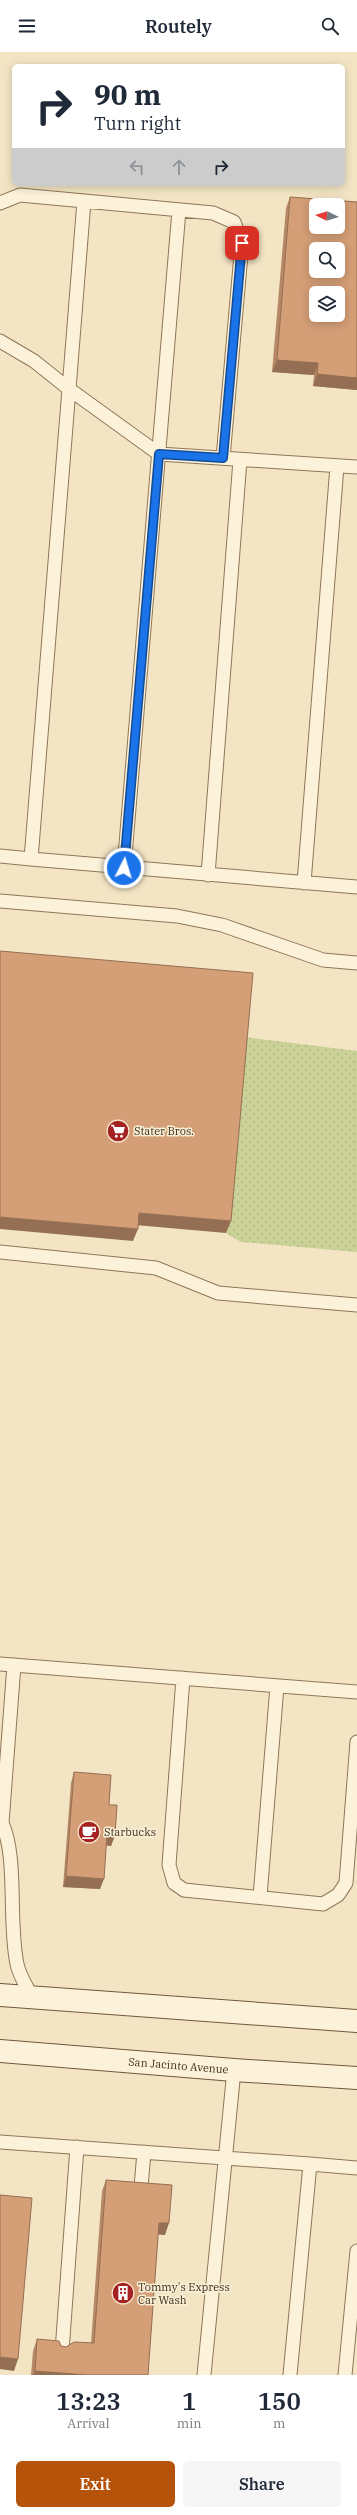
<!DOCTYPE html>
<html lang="en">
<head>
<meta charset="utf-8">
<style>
	:root { --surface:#fff; --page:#f6f6f7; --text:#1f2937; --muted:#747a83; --accent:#b45309 }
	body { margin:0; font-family:"IBM Plex Serif",serif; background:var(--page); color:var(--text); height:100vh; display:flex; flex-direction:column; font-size:15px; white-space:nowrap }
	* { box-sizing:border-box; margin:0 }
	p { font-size:13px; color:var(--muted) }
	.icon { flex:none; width:22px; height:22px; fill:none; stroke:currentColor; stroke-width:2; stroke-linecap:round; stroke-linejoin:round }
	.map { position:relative; height:2323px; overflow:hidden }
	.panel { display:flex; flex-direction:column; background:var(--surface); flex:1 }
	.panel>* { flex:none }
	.hud { position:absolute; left:12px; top:12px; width:333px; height:122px; border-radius:6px; box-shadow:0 2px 10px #0003; background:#fff; color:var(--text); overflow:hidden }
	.needle { width:26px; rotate:275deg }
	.buttons { position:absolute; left:309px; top:146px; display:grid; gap:8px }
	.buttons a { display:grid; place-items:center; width:36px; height:36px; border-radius:6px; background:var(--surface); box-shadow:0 2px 10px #0003; font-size:20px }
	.pin { position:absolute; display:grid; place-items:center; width:34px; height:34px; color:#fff; margin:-17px; border-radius:8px; box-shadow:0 2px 6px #0006 }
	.me { position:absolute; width:44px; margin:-22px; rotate:5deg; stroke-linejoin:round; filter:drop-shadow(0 0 3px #0008) }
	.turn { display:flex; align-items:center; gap:14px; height:84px; padding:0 16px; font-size:18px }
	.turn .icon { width:52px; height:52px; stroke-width:2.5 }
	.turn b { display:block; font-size:28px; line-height:34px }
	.lanes { display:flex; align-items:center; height:38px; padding:0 16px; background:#0003; justify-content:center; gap:20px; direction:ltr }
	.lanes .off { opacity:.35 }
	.eta { display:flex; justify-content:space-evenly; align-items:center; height:68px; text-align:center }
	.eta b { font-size:24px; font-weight:600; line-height:28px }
	.button { display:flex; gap:8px; margin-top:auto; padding:8px 16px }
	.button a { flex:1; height:46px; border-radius:6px; background:var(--accent); color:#fff; font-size:16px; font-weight:600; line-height:46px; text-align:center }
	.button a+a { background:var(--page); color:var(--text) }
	header { display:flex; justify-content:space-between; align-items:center; height:52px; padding:0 16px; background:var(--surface); font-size:18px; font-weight:600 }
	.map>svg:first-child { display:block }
	.grass { fill:url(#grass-dots) }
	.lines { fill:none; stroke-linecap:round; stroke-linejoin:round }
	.lane-casing { stroke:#907658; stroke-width:15 }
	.secondary-casing { stroke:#72573b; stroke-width:24 }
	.lane { stroke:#fcf2d9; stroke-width:13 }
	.secondary { stroke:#fcf2d9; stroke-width:22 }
	.wall { fill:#b68865 }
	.shaded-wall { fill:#946f53 }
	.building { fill:#d49e76; stroke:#946f53; fill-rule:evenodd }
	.route-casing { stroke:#114b97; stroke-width:10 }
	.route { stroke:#1a73e8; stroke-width:7 }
	.labels { text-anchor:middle; stroke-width:3; stroke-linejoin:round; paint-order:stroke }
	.poi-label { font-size:11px; fill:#3e2e1e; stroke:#f9efd5; text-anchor:start }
	.street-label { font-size:11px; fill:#3e2e1e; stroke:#f9efd5 }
</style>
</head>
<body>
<header><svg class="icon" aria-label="menu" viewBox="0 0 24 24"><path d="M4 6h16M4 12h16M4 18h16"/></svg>Routely<svg class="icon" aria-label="search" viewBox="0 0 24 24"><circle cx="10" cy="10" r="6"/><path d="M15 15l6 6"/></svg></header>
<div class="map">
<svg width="357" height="2323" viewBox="0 0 357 2323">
	<defs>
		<pattern id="grass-dots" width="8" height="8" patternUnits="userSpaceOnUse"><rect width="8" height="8" fill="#cbd297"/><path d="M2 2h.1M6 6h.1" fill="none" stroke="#afb582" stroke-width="1.8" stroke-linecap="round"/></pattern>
	</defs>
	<rect width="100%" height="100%" fill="#f3e5c4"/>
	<path class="grass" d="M 244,985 L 357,999 L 357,1200 L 241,1190 L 226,1181 Z"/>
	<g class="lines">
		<g class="lane-casing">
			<path id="lane" d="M 0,151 L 20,143 L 213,161 L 234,170 L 242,191 L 223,406
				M 0,289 L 34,309 L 69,337
				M 69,337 L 84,149
				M 357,415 L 159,402 L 69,337 L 31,807 L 357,835
				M 0,804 L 31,807
				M 124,816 L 179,158
				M 208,823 L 240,408
				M 304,831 L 337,414
				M 0,849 L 177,864 L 222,873 L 323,908 L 357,911
				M 0,1200 L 156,1216 L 218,1241 L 357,1253
				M 0,1612 L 357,1640
				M 183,1626 L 169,1813 L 174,1831 L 184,1838 L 323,1852 L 338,1843 L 346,1831 L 357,1690
				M 2,1771 C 18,1806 8,1870 17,1912 C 19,1923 27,1935 32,1945
				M 0,1775 L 2,1771 L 14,1613
				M 260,1845 L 277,1634
				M 0,2090 L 310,2112 L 290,2323
				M 310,2112 L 357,2116
				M 141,2135 L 144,2100
				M 62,2299 L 77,2095
				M 204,2323 L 234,2018
				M 345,2323 L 357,2199"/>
		</g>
		<g class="secondary-casing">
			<g id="secondary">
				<path d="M 0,1943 L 357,1969"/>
				<path id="s1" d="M 0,1999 L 234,2018 L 357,2026"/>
			</g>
		</g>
		<use href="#lane" class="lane"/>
		<use href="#secondary" class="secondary"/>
	</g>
	<path class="wall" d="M 290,145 L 357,150 L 357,338 L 313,334 L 314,323 L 272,320 L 286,156 Z
		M 74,1720 L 109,1753 L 115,1783 L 111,1794 L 106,1793 L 100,1837 L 63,1835 L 71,1731 Z
		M 106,2128 L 165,2183 L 158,2182 L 148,2323 L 31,2323 L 33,2299 L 37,2287 L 66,2295 L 91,2291 L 102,2139 Z"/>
	<path class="shaded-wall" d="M 277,308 L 318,311 L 314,323 L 272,320 Z
		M 317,322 L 357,326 L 357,338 L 313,334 Z
		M 139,1161 L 231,1169 L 226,1181 L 135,1173 Z
		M 0,1165 L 138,1177 L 133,1189 L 0,1177 Z
		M 107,1782 L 115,1783 L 111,1794 L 103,1793 Z
		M 66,1824 L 104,1827 L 100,1837 L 63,1835 Z
		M 159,2171 L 169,2171 L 165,2183 L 155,2182 Z
		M 0,2305 L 18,2307 L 14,2319 L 0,2317 Z
		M 35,2319 L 88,2323 L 33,2323 Z"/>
	<path class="building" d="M 290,145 L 357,150 L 357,326 L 317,322 L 318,311 L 277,308 ZM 316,153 L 338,153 L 338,175 L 316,175 ZM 316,197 L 338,197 L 338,219 L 316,219 ZM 316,241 L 338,241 L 338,263 L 316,263 Z
		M 0,899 L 253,921 L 231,1169 L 139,1161 L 138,1177 L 0,1165 Z
		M 74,1720 L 111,1723 L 109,1753 L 117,1753 L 115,1783 L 107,1782 L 104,1827 L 66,1824 Z
		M 106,2128 L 172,2133 L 169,2171 L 159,2171 L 148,2323 L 87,2323 L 35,2319 L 37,2287 L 59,2289 L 61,2294 L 66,2295 L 74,2290 L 94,2291 Z
		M 0,2143 L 32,2146 L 18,2307 L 0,2305 Z"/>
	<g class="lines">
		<g class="route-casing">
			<path id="route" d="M 124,816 L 159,402 L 223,406 L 242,191"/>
		</g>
		<use href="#route" class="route"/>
	</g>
	<defs>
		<g id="supermarket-disc" transform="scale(1.15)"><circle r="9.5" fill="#a52222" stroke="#f9efd5"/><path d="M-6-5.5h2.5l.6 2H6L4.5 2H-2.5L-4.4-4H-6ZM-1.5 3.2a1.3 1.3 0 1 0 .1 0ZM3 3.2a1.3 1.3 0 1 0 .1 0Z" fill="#fff"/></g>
		<g id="cafe-disc" transform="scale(1.15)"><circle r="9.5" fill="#a52222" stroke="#f9efd5"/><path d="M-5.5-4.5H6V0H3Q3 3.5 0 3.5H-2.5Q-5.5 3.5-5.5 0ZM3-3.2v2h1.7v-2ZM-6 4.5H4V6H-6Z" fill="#fff"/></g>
		<g id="building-disc" transform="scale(1.15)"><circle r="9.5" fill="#a52222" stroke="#f9efd5"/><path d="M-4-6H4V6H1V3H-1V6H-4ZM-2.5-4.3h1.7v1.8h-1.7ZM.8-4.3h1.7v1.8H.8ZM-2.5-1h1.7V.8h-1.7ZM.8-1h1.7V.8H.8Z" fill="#fff"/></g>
	</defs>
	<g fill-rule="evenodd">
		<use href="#supermarket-disc" x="118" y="1079"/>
		<use href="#cafe-disc" x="89" y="1780"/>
		<use href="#building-disc" x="123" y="2241"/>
	</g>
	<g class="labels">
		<g class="poi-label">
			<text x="134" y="1083">Stater Bros.</text>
			<text x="104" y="1784">Starbucks</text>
			<text x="138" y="2239">Tommy's Express<tspan x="138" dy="13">Car Wash</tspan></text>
		</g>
		<g class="street-label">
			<text dy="4" stroke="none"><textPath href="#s1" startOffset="179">San Jacinto Avenue</textPath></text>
		</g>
	</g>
</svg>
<div class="buttons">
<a><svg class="needle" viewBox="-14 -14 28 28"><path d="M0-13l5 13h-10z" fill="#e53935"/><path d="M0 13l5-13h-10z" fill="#747a83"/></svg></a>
<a><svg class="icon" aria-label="search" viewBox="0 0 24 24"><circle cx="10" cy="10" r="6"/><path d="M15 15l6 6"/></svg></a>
<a><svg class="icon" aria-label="layers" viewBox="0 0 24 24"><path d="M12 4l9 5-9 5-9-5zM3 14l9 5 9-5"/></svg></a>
</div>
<div class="pin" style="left:242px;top:191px;background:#d93025"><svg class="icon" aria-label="arrive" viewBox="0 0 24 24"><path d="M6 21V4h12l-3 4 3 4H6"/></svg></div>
<svg class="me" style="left:124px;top:816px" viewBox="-20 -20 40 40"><circle r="17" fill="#1a73e8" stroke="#fff" stroke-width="3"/><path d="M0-11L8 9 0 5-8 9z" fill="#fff"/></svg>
<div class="hud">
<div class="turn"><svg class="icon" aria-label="right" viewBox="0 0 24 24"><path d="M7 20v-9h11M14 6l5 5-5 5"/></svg><div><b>90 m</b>Turn right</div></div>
<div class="lanes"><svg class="icon off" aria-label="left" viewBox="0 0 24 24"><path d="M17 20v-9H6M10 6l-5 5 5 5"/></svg><svg class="icon off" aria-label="ahead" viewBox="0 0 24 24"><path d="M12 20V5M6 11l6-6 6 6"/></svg><svg class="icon" aria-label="right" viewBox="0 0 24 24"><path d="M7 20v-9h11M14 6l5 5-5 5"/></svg></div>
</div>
</div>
<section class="panel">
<div class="eta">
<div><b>13:23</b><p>Arrival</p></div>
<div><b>1</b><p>min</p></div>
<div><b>150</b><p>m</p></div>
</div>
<div class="button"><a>Exit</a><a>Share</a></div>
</section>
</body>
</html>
